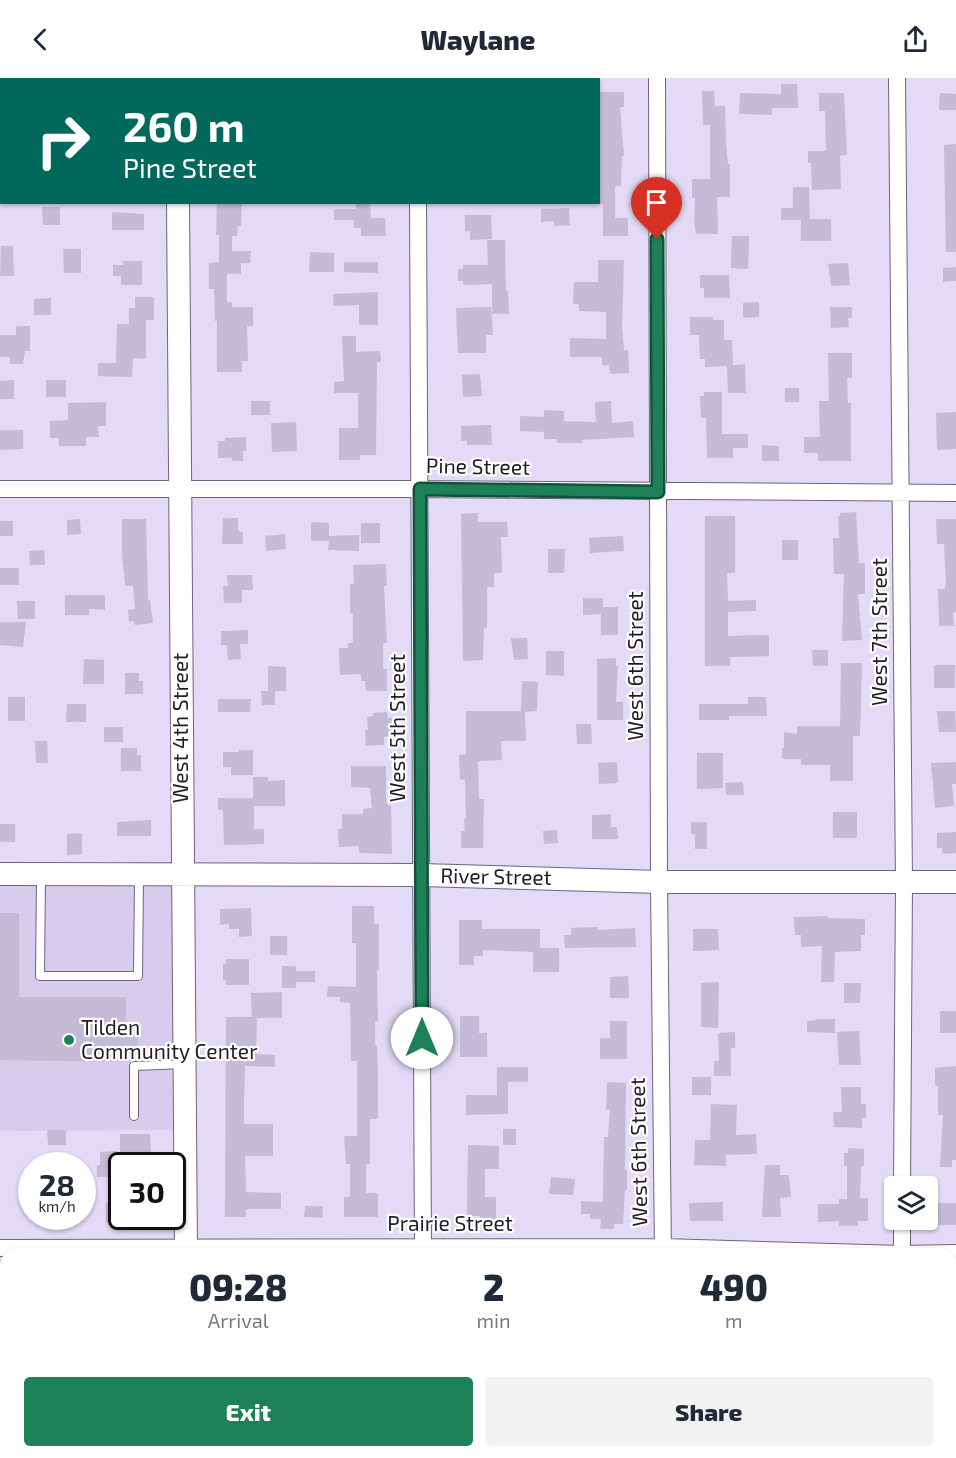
<!DOCTYPE html>
<html lang="en">
<head>
<meta charset="utf-8">
<style>
	:root { --surface:#fff; --page:#f2f2f3; --text:#1f2937; --muted:#747a83; --accent:#1d8059 }
	body { margin:0; font-family:"Exo 2",sans-serif; background:var(--page); color:var(--text); height:100vh; display:flex; flex-direction:column; font-size:22px; white-space:nowrap }
	* { box-sizing:border-box; margin:0 }
	p { font-size:20px; color:var(--muted) }
	.icon { flex:none; width:33px; height:33px; fill:none; stroke:currentColor; stroke-width:2; stroke-linecap:round; stroke-linejoin:round }
	.map { position:relative; flex:1; overflow:hidden }
	.drawer { position:absolute; left:0px; top:1170px; width:957px; height:210px; display:flex; flex-direction:column; background:var(--surface); border-radius:18px 18px 0 0; box-shadow:0 2px 4px #0004 }
	.drawer>* { flex:none }
	.guide { position:absolute; left:0px; top:0px; width:600px; height:126px; box-shadow:0 2px 4px #0004; background:#00695c; color:#fff; overflow:hidden }
	.tools { position:absolute; left:884px; top:1098px; display:grid; gap:12px }
	.tools a { display:grid; place-items:center; width:54px; height:54px; border-radius:6px; background:var(--surface); box-shadow:0 2px 4px #0004; font-size:30px }
	.speed { position:absolute; left:18px; top:1074px; display:flex; gap:12px; font-size:30px; font-weight:700; text-align:center }
	.speed>* { display:grid; place-content:center; width:78px; height:78px; border-radius:50%; background:var(--surface); box-shadow:0 2px 4px #0004; line-height:1 }
	.speed small { font-size:15px; font-weight:400 }
	.speed .limit { border:3px solid #111; border-radius:9px; background:#fff; color:#111 }
	.pin { position:absolute; display:grid; place-items:center; width:51px; height:51px; color:#fff; margin:-62px -26px; border-radius:50% 50% 50% 0; rotate:-45deg; box-shadow:0 0 6px #0007 }
	.pin .icon { rotate:45deg }
	.me { position:absolute; width:66px; margin:-33px; rotate:0deg; stroke-linejoin:round; filter:drop-shadow(0 0 4px #0008) }
	.turn { display:flex; align-items:center; gap:21px; height:126px; padding:0 24px; font-size:27px }
	.turn .icon { width:78px; height:78px; stroke-width:2.5 }
	.turn b { display:block; font-size:42px; line-height:51px }
	.eta { display:flex; justify-content:space-evenly; align-items:center; height:102px; text-align:center }
	.eta b { font-size:36px; font-weight:800; line-height:42px }
	.action { display:flex; gap:12px; margin-top:auto; padding:12px 24px }
	.action a { flex:1; height:69px; border-radius:6px; background:var(--accent); color:#fff; font-size:24px; font-weight:800; line-height:69px; text-align:center }
	.action a+a { background:var(--page); color:var(--text) }
	header { display:flex; justify-content:space-between; align-items:center; height:78px; padding:0 24px; background:var(--surface); font-size:27px; font-weight:800 }
	.map>svg:first-child { display:block }
	.built { fill:#d7ccee }
	.building { fill:#c4bbd7 }
	.lines { fill:none; stroke-linecap:round; stroke-linejoin:round }
	.lane-casing { stroke:#6d657e; stroke-width:10 }
	.street-casing { stroke:#6d657e; stroke-width:18 }
	.secondary-casing { stroke:#6d657e; stroke-width:24 }
	.lane { stroke:#fff; stroke-width:8 }
	.street { stroke:#fff; stroke-width:16 }
	.secondary { stroke:#fff; stroke-width:22 }
	.route-casing { stroke:#13533a; stroke-width:15 }
	.route { stroke:#1d8059; stroke-width:10 }
	.poi-dot { fill:#1d8059; stroke:#fff; stroke-width:2 }
	.labels { text-anchor:middle; stroke-width:4.5; stroke-linejoin:round; paint-order:stroke }
	.street-label { font-size:21px; fill:#201d27; stroke:#fff }
	.poi-label { font-size:21px; fill:#201d27; stroke:#fff; text-anchor:start }
</style>
</head>
<body>
<header><svg class="icon" aria-label="back" viewBox="0 0 24 24"><path d="M15 5l-7 7 7 7"/></svg>Waylane<svg class="icon" aria-label="share" viewBox="0 0 24 24"><path d="M12 15V3M7 8l5-5 5 5M5 13v7h14v-7"/></svg></header>
<div class="map">
<svg width="956" height="1380" viewBox="0 0 956 1380">
	<rect width="100%" height="100%" fill="#e2daf6"/>
	<path class="built" d="M 0,796 L 182,797 L 186,1052 L 0,1053 Z"/>
	<path class="building" d="M 781,6 L 797,6 L 798,30 L 772,30 L 772,37 L 739,36 L 740,15 L 781,16 Z
		M 702,13 L 714,13 L 715,28 L 725,28 L 726,66 L 728,86 L 730,86 L 730,119 L 717,119 L 718,156 L 696,156 L 694,143 L 695,120 L 692,120 L 692,101 L 710,101 L 710,47 L 703,47 Z
		M 598,14 L 624,14 L 624,29 L 620,29 L 624,78 L 622,78 L 621,108 L 615,108 L 615,140 L 628,140 L 628,158 L 603,158 L 603,126 L 598,126 Z
		M 819,15 L 844,15 L 847,77 L 840,78 L 841,111 L 812,112 L 811,85 L 808,85 L 808,73 L 826,73 L 825,33 L 819,33 Z
		M 940,15 L 956,16 L 956,32 L 939,32 Z
		M 956,66 L 956,174 L 946,174 L 944,67 Z
		M 793,109 L 809,109 L 810,141 L 831,141 L 831,163 L 801,163 L 801,142 L 781,142 L 781,130 L 793,130 Z
		M 217,124 L 242,124 L 241,148 L 238,148 L 237,158 L 232,158 L 232,173 L 251,173 L 250,185 L 241,185 L 241,196 L 227,196 L 227,224 L 232,224 L 232,229 L 253,229 L 253,248 L 247,248 L 248,283 L 242,283 L 242,294 L 217,294 L 217,243 L 215,243 L 214,211 L 209,211 L 209,185 L 219,184 L 219,157 L 216,157 Z
		M 356,124 L 370,124 L 371,140 L 385,140 L 386,158 L 361,158 L 361,150 L 354,150 L 354,142 L 334,142 L 334,131 L 356,131 Z
		M 42,129 L 60,129 L 60,147 L 43,147 Z
		M 569,130 L 570,147 L 554,148 L 554,143 L 541,144 L 541,131 Z
		M 112,134 L 144,136 L 144,152 L 112,152 Z
		M 465,137 L 491,137 L 492,161 L 470,162 L 470,153 L 465,154 Z
		M 732,158 L 749,158 L 748,191 L 731,190 Z
		M 487,162 L 505,162 L 506,213 L 508,213 L 509,236 L 492,236 L 492,206 L 463,207 L 463,203 L 458,203 L 458,191 L 463,191 L 463,187 L 488,187 Z
		M 1,168 L 13,168 L 14,198 L 0,198 Z
		M 63,171 L 81,171 L 81,195 L 64,195 Z
		M 310,174 L 334,175 L 334,194 L 309,194 Z
		M 598,182 L 624,182 L 622,249 L 624,272 L 628,272 L 629,295 L 610,296 L 609,287 L 602,288 L 602,279 L 570,279 L 570,260 L 606,261 L 606,234 L 579,233 L 579,226 L 573,226 L 574,204 L 598,204 Z
		M 123,183 L 142,183 L 142,207 L 121,207 L 121,198 L 113,198 L 113,187 L 123,187 Z
		M 344,184 L 378,184 L 378,195 L 344,194 Z
		M 848,185 L 850,207 L 831,208 L 828,186 Z
		M 956,189 L 956,203 L 943,204 L 943,190 Z
		M 700,197 L 729,197 L 730,220 L 704,220 L 704,210 L 700,210 Z
		M 378,214 L 378,247 L 359,247 L 359,227 L 334,228 L 333,216 Z
		M 135,219 L 154,219 L 154,242 L 146,242 L 146,281 L 133,280 L 132,299 L 98,298 L 98,285 L 116,285 L 117,246 L 129,246 L 129,230 L 135,230 Z
		M 51,220 L 51,237 L 34,237 L 34,221 Z
		M 759,224 L 759,239 L 743,240 L 743,225 Z
		M 491,229 L 493,257 L 486,257 L 486,275 L 458,275 L 456,230 Z
		M 830,229 L 852,229 L 852,240 L 848,240 L 849,249 L 831,250 Z
		M 690,239 L 713,239 L 713,242 L 724,242 L 724,262 L 732,262 L 733,287 L 745,286 L 746,315 L 728,315 L 727,288 L 705,289 L 705,281 L 700,281 L 699,257 L 690,257 Z
		M 16,248 L 30,248 L 30,273 L 25,273 L 23,286 L 10,286 L 10,279 L 0,279 L 0,257 L 16,257 Z
		M 342,258 L 356,258 L 356,274 L 380,273 L 381,284 L 377,284 L 376,377 L 360,377 L 360,382 L 339,382 L 339,350 L 358,350 L 358,315 L 334,315 L 334,304 L 344,303 Z
		M 828,275 L 852,275 L 852,300 L 847,300 L 848,325 L 851,325 L 851,383 L 818,383 L 818,375 L 804,375 L 804,359 L 820,359 L 819,323 L 829,323 Z
		M 480,296 L 482,318 L 463,319 L 462,297 Z
		M 14,302 L 14,321 L 0,321 L 0,303 Z
		M 46,302 L 66,302 L 66,319 L 46,319 Z
		M 785,310 L 799,310 L 799,324 L 785,324 Z
		M 704,314 L 722,314 L 722,356 L 748,356 L 748,370 L 733,370 L 733,380 L 707,380 L 706,340 L 701,340 L 700,318 L 704,318 Z
		M 251,323 L 270,323 L 270,337 L 251,337 Z
		M 611,323 L 612,345 L 633,343 L 634,359 L 582,362 L 582,365 L 557,365 L 557,361 L 544,361 L 544,354 L 520,353 L 520,338 L 544,339 L 544,332 L 564,333 L 564,343 L 596,344 L 595,324 Z
		M 106,324 L 106,348 L 98,348 L 99,359 L 86,359 L 86,368 L 59,368 L 59,360 L 50,360 L 50,343 L 68,342 L 68,325 Z
		M 956,334 L 956,371 L 937,372 L 936,335 Z
		M 296,344 L 297,373 L 272,374 L 271,345 Z
		M 491,347 L 492,367 L 467,367 L 467,363 L 461,363 L 461,348 Z
		M 0,352 L 23,352 L 23,371 L 0,372 Z
		M 246,359 L 246,373 L 243,373 L 243,383 L 232,383 L 232,380 L 218,380 L 218,363 L 225,363 L 225,360 Z
		M 762,367 L 779,368 L 779,383 L 762,383 Z
		M 856,434 L 859,485 L 865,485 L 865,516 L 858,516 L 862,562 L 842,563 L 844,496 L 834,496 L 833,460 L 839,460 L 838,438 L 840,438 L 840,435 Z
		M 478,435 L 478,444 L 507,444 L 508,459 L 501,459 L 502,495 L 494,495 L 494,509 L 487,509 L 487,550 L 484,550 L 483,582 L 463,583 L 461,436 Z
		M 705,438 L 735,438 L 735,495 L 727,495 L 728,523 L 756,522 L 756,533 L 728,534 L 728,558 L 769,557 L 769,578 L 730,579 L 730,588 L 705,588 Z
		M 223,440 L 238,440 L 238,453 L 243,454 L 243,466 L 222,466 Z
		M 80,441 L 81,456 L 67,457 L 67,442 Z
		M 122,441 L 146,441 L 148,522 L 150,522 L 153,545 L 135,547 L 134,543 L 129,544 L 128,532 L 135,531 L 133,508 L 125,508 L 122,477 Z
		M 936,441 L 956,441 L 956,534 L 953,535 L 954,548 L 939,548 L 938,511 L 945,511 L 946,504 L 944,466 L 937,466 Z
		M 0,443 L 13,443 L 13,458 L 0,458 Z
		M 311,444 L 329,445 L 329,460 L 329,458 L 359,457 L 359,473 L 328,472 L 329,463 L 311,463 Z
		M 361,445 L 380,445 L 380,465 L 361,465 Z
		M 285,456 L 286,471 L 266,473 L 265,458 Z
		M 623,458 L 624,473 L 590,475 L 589,460 Z
		M 782,462 L 798,462 L 798,482 L 782,482 Z
		M 548,471 L 565,471 L 564,495 L 548,495 Z
		M 44,472 L 45,487 L 30,487 L 29,473 Z
		M 386,486 L 387,508 L 384,508 L 387,565 L 383,565 L 383,591 L 387,591 L 387,613 L 366,613 L 365,603 L 361,603 L 361,596 L 340,597 L 339,570 L 348,570 L 348,565 L 353,565 L 353,535 L 350,535 L 350,506 L 354,506 L 353,487 Z
		M 0,490 L 19,490 L 19,507 L 0,507 Z
		M 227,497 L 252,497 L 253,512 L 242,512 L 242,525 L 224,525 L 223,508 L 228,508 Z
		M 65,517 L 105,517 L 105,532 L 89,531 L 89,537 L 65,537 Z
		M 583,520 L 603,520 L 603,529 L 618,529 L 618,557 L 601,557 L 601,536 L 583,537 Z
		M 17,523 L 35,523 L 35,541 L 18,541 Z
		M 0,544 L 26,544 L 23,569 L 0,567 Z
		M 248,552 L 248,566 L 240,566 L 241,581 L 228,582 L 227,567 L 221,567 L 221,553 Z
		M 511,560 L 527,560 L 528,581 L 514,582 Z
		M 812,572 L 828,572 L 828,588 L 813,588 Z
		M 546,573 L 564,573 L 564,598 L 546,597 Z
		M 616,580 L 616,588 L 618,588 L 616,624 L 623,624 L 623,642 L 597,642 L 597,581 Z
		M 84,581 L 104,582 L 104,606 L 83,606 Z
		M 841,585 L 862,585 L 860,658 L 853,658 L 853,703 L 830,703 L 830,687 L 801,687 L 801,681 L 782,681 L 782,670 L 784,670 L 784,654 L 797,656 L 797,648 L 840,648 Z
		M 934,587 L 955,587 L 955,610 L 934,610 Z
		M 268,588 L 286,589 L 286,613 L 268,613 Z
		M 125,595 L 139,595 L 139,603 L 143,603 L 143,616 L 125,616 Z
		M 522,603 L 538,604 L 537,633 L 525,634 L 526,663 L 501,663 L 502,682 L 478,683 L 479,721 L 484,721 L 483,770 L 461,770 L 461,753 L 465,753 L 464,741 L 466,741 L 465,701 L 460,702 L 459,677 L 466,676 L 466,633 L 521,633 Z
		M 261,613 L 275,613 L 275,627 L 262,627 Z
		M 8,619 L 25,619 L 25,643 L 8,643 Z
		M 748,619 L 766,619 L 767,638 L 729,638 L 729,642 L 699,642 L 699,626 L 748,626 Z
		M 218,621 L 251,621 L 250,634 L 218,634 Z
		M 67,626 L 86,626 L 86,644 L 66,644 Z
		M 937,633 L 955,633 L 956,654 L 939,654 Z
		M 387,634 L 388,640 L 393,640 L 393,653 L 388,653 L 388,658 L 384,659 L 384,667 L 366,668 L 365,652 L 368,652 L 367,639 L 373,638 L 373,635 Z
		M 576,646 L 591,646 L 592,666 L 577,666 Z
		M 104,649 L 123,649 L 123,664 L 104,664 Z
		M 35,663 L 47,663 L 48,685 L 36,685 Z
		M 121,670 L 137,670 L 137,677 L 141,677 L 141,693 L 121,693 Z
		M 239,672 L 253,672 L 253,697 L 231,697 L 231,689 L 223,689 L 223,674 L 239,674 Z
		M 697,675 L 723,675 L 723,710 L 697,711 Z
		M 617,684 L 618,705 L 599,706 L 598,685 Z
		M 956,684 L 956,706 L 952,706 L 954,728 L 935,730 L 931,685 Z
		M 351,688 L 386,688 L 386,721 L 388,727 L 391,727 L 392,776 L 359,775 L 359,768 L 339,769 L 338,751 L 342,751 L 342,736 L 363,736 L 363,731 L 372,730 L 370,710 L 351,709 Z
		M 253,699 L 268,699 L 268,703 L 285,702 L 285,728 L 254,728 L 254,751 L 264,751 L 264,766 L 224,767 L 223,732 L 218,732 L 218,720 L 253,720 Z
		M 743,704 L 744,717 L 726,717 L 725,705 Z
		M 833,734 L 857,734 L 857,760 L 833,760 Z
		M 611,736 L 611,749 L 617,749 L 618,761 L 592,761 L 592,737 Z
		M 151,742 L 151,758 L 117,758 L 117,744 Z
		M 691,744 L 707,744 L 707,771 L 695,771 L 695,756 L 691,756 Z
		M 0,746 L 15,746 L 15,764 L 0,764 Z
		M 557,752 L 558,765 L 544,766 L 543,753 Z
		M 956,754 L 956,775 L 943,776 L 942,770 L 937,770 L 937,755 Z
		M 82,755 L 82,776 L 67,777 L 67,756 Z
		M 352,828 L 374,828 L 374,846 L 379,846 L 379,892 L 377,892 L 378,943 L 375,943 L 375,967 L 377,968 L 378,997 L 378,1041 L 370,1041 L 370,1086 L 366,1086 L 366,1115 L 378,1115 L 378,1139 L 344,1139 L 344,1119 L 350,1119 L 350,1086 L 346,1086 L 344,1058 L 357,1058 L 357,983 L 351,983 L 350,925 L 340,924 L 340,919 L 327,919 L 328,908 L 356,909 L 356,865 L 352,865 Z
		M 251,830 L 252,858 L 239,859 L 239,851 L 229,851 L 229,846 L 220,847 L 220,831 Z
		M 0,835 L 19,835 L 19,919 L 126,919 L 126,946 L 137,946 L 138,977 L 132,977 L 132,982 L 129,984 L 0,982 Z
		M 828,838 L 828,840 L 865,841 L 865,857 L 861,857 L 861,873 L 835,874 L 834,904 L 821,904 L 822,868 L 801,869 L 801,857 L 795,857 L 794,839 Z
		M 459,842 L 482,842 L 482,851 L 540,851 L 540,870 L 559,870 L 559,894 L 533,894 L 533,874 L 483,872 L 483,878 L 474,878 L 474,887 L 459,887 Z
		M 598,849 L 598,852 L 635,850 L 636,869 L 565,870 L 564,857 L 571,857 L 571,850 Z
		M 693,851 L 718,851 L 719,872 L 693,873 Z
		M 270,858 L 287,858 L 287,877 L 270,877 Z
		M 226,881 L 249,881 L 249,907 L 226,907 L 226,902 L 223,902 L 223,886 L 226,886 Z
		M 282,888 L 296,888 L 296,893 L 315,893 L 315,904 L 296,904 L 296,910 L 282,910 Z
		M 628,898 L 629,920 L 610,920 L 610,899 Z
		M 719,904 L 718,950 L 701,949 L 701,905 Z
		M 844,905 L 861,905 L 860,925 L 844,925 Z
		M 282,914 L 282,940 L 257,940 L 256,976 L 275,977 L 275,989 L 245,988 L 244,1022 L 244,1046 L 273,1046 L 273,1078 L 245,1078 L 246,1114 L 281,1115 L 281,1131 L 246,1131 L 246,1139 L 225,1139 L 226,939 L 252,939 L 251,915 Z
		M 940,933 L 956,933 L 956,955 L 940,955 Z
		M 460,938 L 479,938 L 479,955 L 487,955 L 487,979 L 460,979 Z
		M 816,941 L 835,941 L 835,955 L 807,954 L 807,943 L 816,942 Z
		M 610,943 L 627,943 L 627,981 L 600,981 L 600,960 L 610,960 Z
		M 859,953 L 861,987 L 839,987 L 837,954 Z
		M 735,954 L 735,970 L 731,970 L 731,998 L 714,998 L 714,983 L 719,983 L 718,955 Z
		M 956,988 L 956,1082 L 952,1082 L 952,1089 L 940,1089 L 943,1037 L 938,1037 L 938,1008 L 935,1008 L 935,990 Z
		M 497,989 L 528,989 L 528,1004 L 508,1004 L 508,1036 L 466,1037 L 466,1017 L 497,1017 Z
		M 692,999 L 711,999 L 711,1017 L 692,1017 Z
		M 607,1004 L 626,1005 L 625,1092 L 627,1092 L 627,1112 L 625,1112 L 623,1146 L 614,1146 L 614,1151 L 600,1151 L 601,1141 L 590,1141 L 590,1136 L 581,1136 L 581,1123 L 603,1124 L 604,1059 L 608,1059 L 610,1032 L 606,1032 Z
		M 841,1009 L 861,1009 L 861,1026 L 866,1026 L 866,1040 L 862,1040 L 862,1050 L 834,1049 L 833,1034 L 842,1034 Z
		M 711,1026 L 737,1027 L 736,1057 L 756,1056 L 757,1076 L 726,1077 L 726,1088 L 694,1087 L 695,1062 L 710,1062 Z
		M 503,1051 L 516,1051 L 516,1067 L 503,1067 Z
		M 47,1052 L 66,1052 L 66,1067 L 48,1067 Z
		M 120,1056 L 150,1056 L 151,1080 L 120,1081 Z
		M 468,1067 L 499,1068 L 499,1091 L 485,1091 L 485,1119 L 496,1119 L 496,1146 L 480,1146 L 480,1138 L 467,1138 Z
		M 848,1070 L 864,1071 L 864,1088 L 861,1088 L 860,1120 L 868,1120 L 868,1143 L 858,1143 L 858,1148 L 839,1148 L 839,1143 L 818,1144 L 818,1126 L 839,1126 L 839,1121 L 847,1121 L 847,1088 L 844,1088 L 844,1075 L 848,1075 Z
		M 117,1073 L 116,1099 L 97,1099 L 97,1087 L 100,1087 L 100,1074 Z
		M 765,1087 L 780,1087 L 780,1097 L 789,1097 L 791,1119 L 780,1120 L 781,1139 L 762,1139 Z
		M 551,1099 L 575,1101 L 573,1117 L 549,1116 Z
		M 723,1124 L 723,1143 L 690,1143 L 689,1125 Z
		M 106,1125 L 122,1125 L 122,1143 L 106,1144 Z
		M 933,1125 L 956,1125 L 956,1147 L 933,1147 Z
		M 305,1128 L 323,1128 L 322,1140 L 304,1139 Z"/>
	<g class="lines">
		<g class="lane-casing">
			<path id="lane" d="M 41,797 L 40,898 L 138,898 L 139,799
				M 134,1038 L 134,988 L 184,986"/>
		</g>
		<g class="street-casing">
			<path id="street" d="M 418,0 L 418,2
				M 657,0 L 659,804 L 663,1176
				M 897,0 L 904,805 L 902,1108
				M 418,124 L 423,1176
				M 0,411 L 419,411 L 956,415
				M 0,1170 L 663,1169 L 901,1176
				M 902,1176 L 902,1142
				M 903,1176 L 956,1175
				M 663,1374 L 663,1380
				M 902,1374 L 902,1380
				M 423,1380 L 423,1374"/>
		</g>
		<g class="secondary-casing">
			<path id="secondary" d="M 178,0 L 178,2
				M 178,124 L 186,1176
				M 0,796 L 421,797 L 659,804 L 956,804
				M 185,1380 L 185,1374"/>
		</g>
		<use href="#lane" class="lane"/>
		<use href="#street" class="street"/>
		<use href="#secondary" class="secondary"/>
	</g>
	<g class="lines">
		<g class="route-casing">
			<path id="route" d="M 422,960 L 420,411 L 658,414 L 657,161"/>
		</g>
		<use href="#route" class="route"/>
	</g>
	<circle class="poi-dot" cx="69" cy="962" r="6"/>
	<g class="labels">
		<g class="street-label">
			<text transform="translate(478 389) rotate(1)" y="7">Pine Street</text>
			<text transform="translate(880 554) rotate(-90)" y="7">West 7th Street</text>
			<text transform="translate(636 588) rotate(-90)" y="7">West 6th Street</text>
			<text transform="translate(181 650) rotate(-90)" y="7">West 4th Street</text>
			<text transform="translate(398 650) rotate(-90)" y="7">West 5th Street</text>
			<text transform="translate(496 799) rotate(1)" y="7">River Street</text>
			<text transform="translate(639 1074) rotate(-91)" y="7">West 6th Street</text>
			<text x="450" y="1153">Prairie Street</text>
		</g>
		<g class="poi-label">
			<text x="81" y="957">Tilden<tspan x="81" dy="24">Community Center</tspan></text>
		</g>
	</g>
</svg>
<div class="tools">
<a><svg class="icon" aria-label="layers" viewBox="0 0 24 24"><path d="M12 4l9 5-9 5-9-5zM3 14l9 5 9-5"/></svg></a>
</div>
<div class="speed"><div>28<small>km/h</small></div><div class="limit">30</div></div>
<div class="pin" style="left:657px;top:161px;background:#d93025"><svg class="icon" aria-label="arrive" viewBox="0 0 24 24"><path d="M6 21V4h12l-3 4 3 4H6"/></svg></div>
<svg class="me" style="left:422px;top:960px" viewBox="-20 -20 40 40"><circle r="19" fill="#fff"/><path d="M0-13L10 11 0 6-10 11z" fill="#1d8059"/></svg>
<div class="guide">
<div class="turn"><svg class="icon" aria-label="right" viewBox="0 0 24 24"><path d="M7 20v-9h11M14 6l5 5-5 5"/></svg><div><b>260 m</b>Pine Street</div></div>
</div>
<section class="drawer">
<div class="eta">
<div><b>09:28</b><p>Arrival</p></div>
<div><b>2</b><p>min</p></div>
<div><b>490</b><p>m</p></div>
</div>
<div class="action"><a>Exit</a><a>Share</a></div>
</section>
</div>
</body>
</html>
